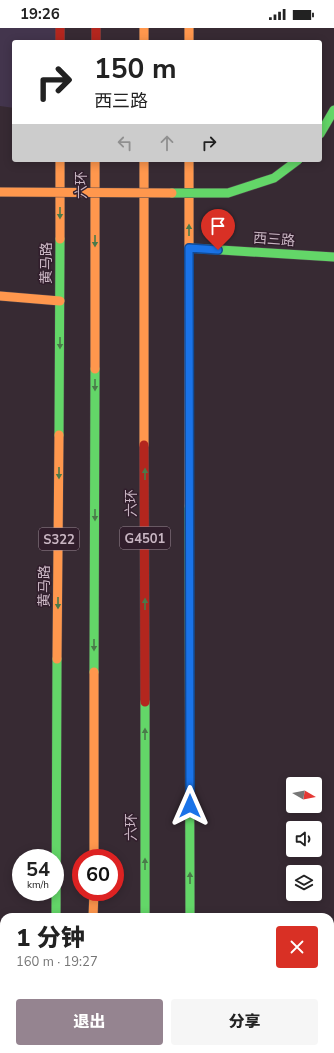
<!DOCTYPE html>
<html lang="zh">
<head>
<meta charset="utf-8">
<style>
	:root { --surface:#fff; --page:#f6f6f6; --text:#222; --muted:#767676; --accent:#958490 }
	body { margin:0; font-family:"Nunito Sans","Noto Sans SC",sans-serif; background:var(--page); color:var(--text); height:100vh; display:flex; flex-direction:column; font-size:15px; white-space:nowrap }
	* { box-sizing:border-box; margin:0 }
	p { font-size:13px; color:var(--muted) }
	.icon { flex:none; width:22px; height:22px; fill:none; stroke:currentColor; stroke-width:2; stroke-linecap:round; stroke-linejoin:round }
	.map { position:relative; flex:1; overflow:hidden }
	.panel { position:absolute; left:0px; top:885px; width:334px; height:140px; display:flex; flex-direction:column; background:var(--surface); border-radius:12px 12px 0 0; box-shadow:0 2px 10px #0003 }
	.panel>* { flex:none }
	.top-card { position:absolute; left:12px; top:12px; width:310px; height:122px; border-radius:4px; box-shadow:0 2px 10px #0003; background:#fff; color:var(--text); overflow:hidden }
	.needle { width:26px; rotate:99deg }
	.buttons { position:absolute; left:286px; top:749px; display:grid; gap:8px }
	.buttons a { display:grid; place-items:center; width:36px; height:36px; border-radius:4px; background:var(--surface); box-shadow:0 2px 10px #0003; font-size:20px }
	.speed { position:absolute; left:12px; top:821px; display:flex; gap:8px; font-size:20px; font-weight:700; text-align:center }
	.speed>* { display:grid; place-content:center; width:52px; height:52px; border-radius:50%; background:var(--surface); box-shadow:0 2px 10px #0003; line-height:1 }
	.speed small { font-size:10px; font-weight:400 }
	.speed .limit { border:6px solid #d22; background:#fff; color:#111 }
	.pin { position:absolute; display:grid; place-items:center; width:34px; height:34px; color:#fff; margin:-41px -17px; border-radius:50% 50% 50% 0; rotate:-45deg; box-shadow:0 0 4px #0007 }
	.pin .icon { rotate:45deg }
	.me { position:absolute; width:44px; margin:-22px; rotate:0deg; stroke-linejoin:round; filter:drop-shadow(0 0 3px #0008) }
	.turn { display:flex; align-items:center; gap:14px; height:84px; padding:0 16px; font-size:18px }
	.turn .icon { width:52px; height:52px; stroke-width:2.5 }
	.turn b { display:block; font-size:28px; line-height:34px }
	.lanes { display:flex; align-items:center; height:38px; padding:0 16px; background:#0003; justify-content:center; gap:20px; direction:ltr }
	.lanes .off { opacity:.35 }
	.round { display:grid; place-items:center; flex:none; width:42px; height:42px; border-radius:4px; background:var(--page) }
	.overview { display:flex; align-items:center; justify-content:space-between; height:68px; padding:0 16px }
	h1 { font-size:24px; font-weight:800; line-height:30px }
	.action { display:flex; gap:8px; margin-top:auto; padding:8px 16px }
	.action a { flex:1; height:46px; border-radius:4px; background:var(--accent); color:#fff; font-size:16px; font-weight:800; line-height:46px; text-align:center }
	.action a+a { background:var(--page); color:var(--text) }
	.status { display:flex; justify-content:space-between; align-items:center; height:28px; padding:0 20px; background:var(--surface); direction:ltr }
	.status svg { height:11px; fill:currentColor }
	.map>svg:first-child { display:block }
	.green { fill:#43354d }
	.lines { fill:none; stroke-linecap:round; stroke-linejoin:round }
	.street-casing { stroke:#50464d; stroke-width:23 }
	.fast-casing { stroke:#50464d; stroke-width:10 }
	.slow-casing { stroke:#50464d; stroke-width:10 }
	.jam-casing { stroke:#50464d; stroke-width:10 }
	.street { stroke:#655a61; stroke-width:22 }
	.fast { stroke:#63d668; stroke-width:9 }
	.slow { stroke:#ff974d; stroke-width:9 }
	.jam { stroke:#b3261e; stroke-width:9 }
	.fast-bridge-casing { stroke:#50464d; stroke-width:10; stroke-linecap:butt }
	.slow-bridge-casing { stroke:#50464d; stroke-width:10; stroke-linecap:butt }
	.fast-bridge { stroke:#63d668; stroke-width:9 }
	.slow-bridge { stroke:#ff974d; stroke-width:9 }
	.oneway { fill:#4a7a4a }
	.route-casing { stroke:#114b97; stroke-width:10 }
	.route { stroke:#1a73e8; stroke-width:7 }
	.labels { text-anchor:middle; stroke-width:3; stroke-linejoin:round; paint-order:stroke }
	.shield { fill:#311e2c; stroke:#9b8895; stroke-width:1 }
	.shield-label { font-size:13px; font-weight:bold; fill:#c8b5c2 }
	.street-label { font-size:14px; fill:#c8b5c2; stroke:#311e2c }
</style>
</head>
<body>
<div class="status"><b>19:26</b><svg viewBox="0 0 49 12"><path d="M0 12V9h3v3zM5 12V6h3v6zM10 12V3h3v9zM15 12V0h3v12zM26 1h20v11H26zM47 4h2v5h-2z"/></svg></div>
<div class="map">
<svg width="334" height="1025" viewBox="0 0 334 1025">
	<rect width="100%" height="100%" fill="#372a33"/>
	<path class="green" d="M 0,0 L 56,0 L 57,14 L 14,14 L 14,80 L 0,78 Z"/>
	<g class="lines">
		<g class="street-casing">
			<path id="street" d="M 0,985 L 4,985"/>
		</g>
		<g class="fast-casing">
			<path id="fast" d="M 320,106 L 334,82
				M 189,220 L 334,229
				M 59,407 L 60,211
				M 189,478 L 190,889
				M 94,644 L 95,341
				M 145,674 L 145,889
				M 56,889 L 57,631
				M 145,1021 L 145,1025"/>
		</g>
		<g class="slow-casing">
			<path id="slow" d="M 144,0 L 144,14
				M 189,0 L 189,14
				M 144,132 L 144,417
				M 189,132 L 189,478
				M 60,211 L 60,132
				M 0,268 L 60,273
				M 95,341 L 95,132
				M 57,631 L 59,407
				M 94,830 L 94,644
				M 93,889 L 94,864
				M 189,1021 L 189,1025"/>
		</g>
		<g class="jam-casing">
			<path id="jam" d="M 60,0 L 60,14
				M 96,0 L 96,14
				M 144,417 L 145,674
				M 56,1021 L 56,1025
				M 93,1021 L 93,1025"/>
		</g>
		<use href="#street" class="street"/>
		<use href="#fast" class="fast"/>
		<use href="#slow" class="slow"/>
		<use href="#jam" class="jam"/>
		<g class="fast-bridge-casing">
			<path id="fast-bridge" d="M 172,165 L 228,165 L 274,150 L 298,132"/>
		</g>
		<g class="slow-bridge-casing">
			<path id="slow-bridge" d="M 0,164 L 172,165"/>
		</g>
		<use href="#fast-bridge" class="fast-bridge"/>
		<use href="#slow-bridge" class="slow-bridge"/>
	</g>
	<defs><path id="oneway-solid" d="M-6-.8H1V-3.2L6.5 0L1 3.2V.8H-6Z"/></defs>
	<g class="oneway">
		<use href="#oneway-solid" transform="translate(60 185) rotate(90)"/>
		<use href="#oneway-solid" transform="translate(189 202) rotate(-90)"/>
		<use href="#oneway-solid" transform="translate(95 213) rotate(90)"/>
		<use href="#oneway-solid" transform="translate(60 315) rotate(90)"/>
		<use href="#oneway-solid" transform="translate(95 357) rotate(90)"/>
		<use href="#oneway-solid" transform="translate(59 445) rotate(90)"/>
		<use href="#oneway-solid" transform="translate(145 446) rotate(-90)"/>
		<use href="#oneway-solid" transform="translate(95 487) rotate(90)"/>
		<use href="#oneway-solid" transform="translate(58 575) rotate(90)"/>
		<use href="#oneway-solid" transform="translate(145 576) rotate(-90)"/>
		<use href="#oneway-solid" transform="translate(94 617) rotate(90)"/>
		<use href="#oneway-solid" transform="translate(145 706) rotate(-90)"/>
		<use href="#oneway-solid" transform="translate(145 836) rotate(-90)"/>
		<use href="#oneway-solid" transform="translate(190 850) rotate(-90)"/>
	</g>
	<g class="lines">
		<g class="route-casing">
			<path id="route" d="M 190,778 L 189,220 L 218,222"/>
		</g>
		<use href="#route" class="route"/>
	</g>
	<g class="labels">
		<g class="shield">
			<rect x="120" y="499" width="50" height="22" rx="3"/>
			<rect x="39" y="500" width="40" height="22" rx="3"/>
		</g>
		<g class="shield-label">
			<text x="145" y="515">G4501</text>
			<text x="59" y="516">S322</text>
		</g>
		<g class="street-label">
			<text transform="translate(81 157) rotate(-90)" y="5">六环</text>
			<text transform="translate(274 211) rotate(4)" y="5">西三路</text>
			<text transform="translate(46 235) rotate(-90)" y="5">黄马路</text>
			<text transform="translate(131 475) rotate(-90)" y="5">六环</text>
			<text transform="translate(44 558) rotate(-90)" y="5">黄马路</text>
			<text transform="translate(131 799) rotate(-90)" y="5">六环</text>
		</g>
	</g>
</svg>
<div class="buttons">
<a><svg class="needle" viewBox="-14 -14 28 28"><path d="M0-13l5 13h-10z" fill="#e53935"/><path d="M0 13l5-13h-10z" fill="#767676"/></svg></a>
<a><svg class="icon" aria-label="sound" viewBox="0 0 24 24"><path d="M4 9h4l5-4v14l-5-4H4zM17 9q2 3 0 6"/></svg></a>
<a><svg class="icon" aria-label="layers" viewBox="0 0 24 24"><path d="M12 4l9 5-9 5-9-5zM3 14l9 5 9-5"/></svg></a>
</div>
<div class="speed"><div>54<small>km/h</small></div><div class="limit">60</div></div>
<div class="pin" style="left:218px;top:222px;background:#d93025"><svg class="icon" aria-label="arrive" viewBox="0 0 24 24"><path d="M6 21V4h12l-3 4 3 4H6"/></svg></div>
<svg class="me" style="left:190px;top:778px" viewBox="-20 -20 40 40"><path d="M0-17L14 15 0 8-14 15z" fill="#1a73e8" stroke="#fff" stroke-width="4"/></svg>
<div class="top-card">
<div class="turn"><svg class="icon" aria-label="right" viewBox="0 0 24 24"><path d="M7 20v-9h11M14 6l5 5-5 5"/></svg><div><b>150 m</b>西三路</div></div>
<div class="lanes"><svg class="icon off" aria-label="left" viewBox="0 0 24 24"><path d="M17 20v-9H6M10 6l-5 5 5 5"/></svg><svg class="icon off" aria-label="ahead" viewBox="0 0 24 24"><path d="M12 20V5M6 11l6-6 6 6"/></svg><svg class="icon" aria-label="right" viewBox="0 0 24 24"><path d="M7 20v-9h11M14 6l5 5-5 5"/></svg></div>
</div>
<section class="panel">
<div class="overview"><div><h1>1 分钟</h1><p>160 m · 19:27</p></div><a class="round" style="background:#d93025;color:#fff"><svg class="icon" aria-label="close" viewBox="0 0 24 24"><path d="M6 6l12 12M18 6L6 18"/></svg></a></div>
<div class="action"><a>退出</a><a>分享</a></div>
</section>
</div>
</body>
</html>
